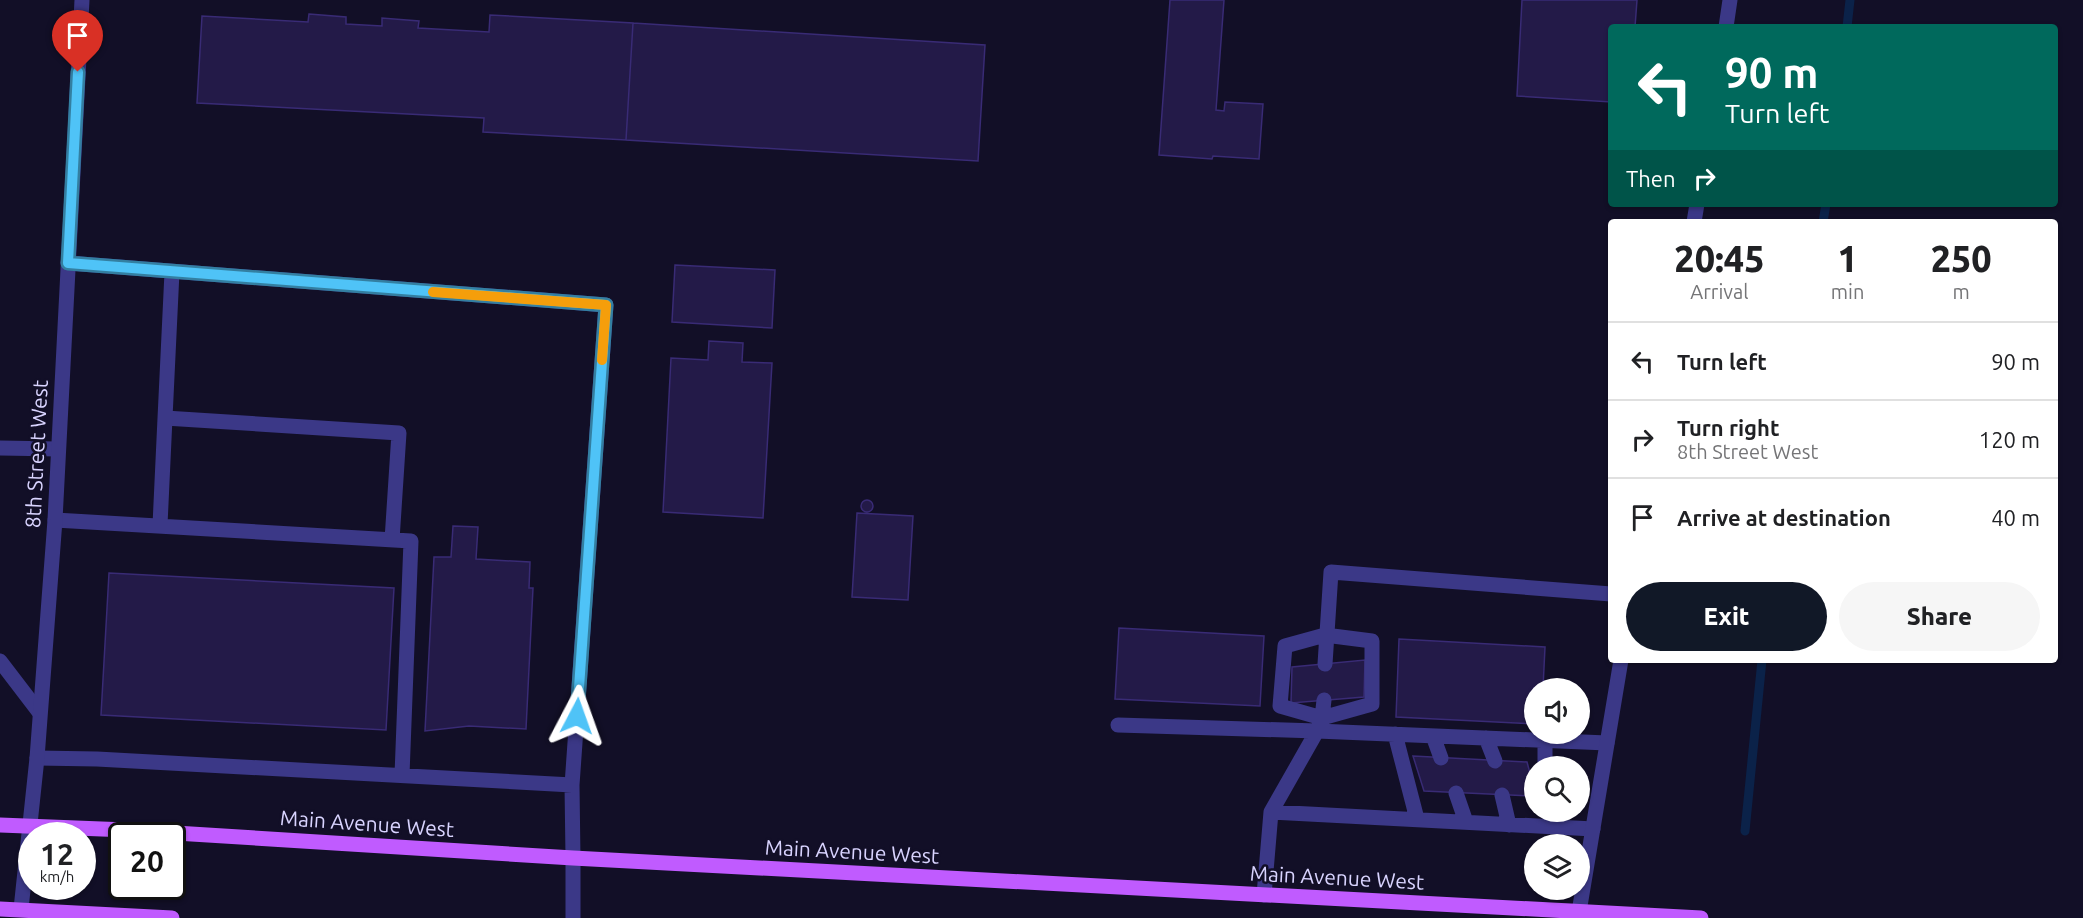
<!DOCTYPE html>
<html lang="en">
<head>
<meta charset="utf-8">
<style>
	:root { --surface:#fff; --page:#f6f6f6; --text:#202124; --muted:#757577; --line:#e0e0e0; --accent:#111827 }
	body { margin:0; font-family:Ubuntu,sans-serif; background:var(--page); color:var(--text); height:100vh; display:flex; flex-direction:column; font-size:22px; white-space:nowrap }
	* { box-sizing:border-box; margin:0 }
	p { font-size:20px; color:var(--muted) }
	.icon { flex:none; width:33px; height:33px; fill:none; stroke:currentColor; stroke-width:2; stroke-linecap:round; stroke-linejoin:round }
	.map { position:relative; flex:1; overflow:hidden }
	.side { position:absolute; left:1608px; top:219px; width:450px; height:444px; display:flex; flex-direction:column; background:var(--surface); border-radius:6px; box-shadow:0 2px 4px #0004 }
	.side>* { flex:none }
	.banner { position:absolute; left:1608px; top:24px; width:450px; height:183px; border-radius:6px; box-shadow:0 2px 4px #0004; background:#00695c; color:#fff; overflow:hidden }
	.tools { position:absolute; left:1524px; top:678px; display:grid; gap:12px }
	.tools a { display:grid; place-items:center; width:66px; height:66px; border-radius:50%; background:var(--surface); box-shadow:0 2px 4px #0004; font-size:30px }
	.speed { position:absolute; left:18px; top:822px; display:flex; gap:12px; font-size:30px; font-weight:700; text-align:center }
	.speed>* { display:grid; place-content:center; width:78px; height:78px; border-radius:50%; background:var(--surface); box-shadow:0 2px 4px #0004; line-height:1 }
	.speed small { font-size:15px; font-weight:400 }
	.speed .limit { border:3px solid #111; border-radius:9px; background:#fff; color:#111 }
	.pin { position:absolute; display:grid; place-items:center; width:51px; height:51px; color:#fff; margin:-62px -26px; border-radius:50% 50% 50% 0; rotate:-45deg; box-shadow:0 0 6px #0007 }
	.pin .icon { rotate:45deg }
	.me { position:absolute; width:66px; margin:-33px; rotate:4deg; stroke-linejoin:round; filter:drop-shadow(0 0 4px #0008) }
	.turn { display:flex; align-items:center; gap:21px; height:126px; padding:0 18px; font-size:27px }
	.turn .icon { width:78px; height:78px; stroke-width:2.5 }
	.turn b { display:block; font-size:42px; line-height:51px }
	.then { display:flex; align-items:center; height:57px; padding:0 18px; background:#0003; gap:12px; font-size:22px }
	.eta { display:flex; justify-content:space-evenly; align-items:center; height:102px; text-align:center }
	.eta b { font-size:36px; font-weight:800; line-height:42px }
	.cta { display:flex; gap:12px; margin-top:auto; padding:12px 18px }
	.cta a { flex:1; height:69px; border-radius:36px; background:var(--accent); color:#fff; font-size:24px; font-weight:800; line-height:69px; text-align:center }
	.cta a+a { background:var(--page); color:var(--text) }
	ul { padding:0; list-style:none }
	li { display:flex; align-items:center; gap:18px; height:78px; padding:0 18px; border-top:2px solid var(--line) }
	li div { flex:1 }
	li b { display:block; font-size:22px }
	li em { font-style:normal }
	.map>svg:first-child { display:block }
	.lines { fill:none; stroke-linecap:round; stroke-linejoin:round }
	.stream { stroke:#0b2249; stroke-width:9 }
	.building { fill:#231a48; stroke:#392b75; stroke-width:1.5 }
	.service { stroke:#3b3887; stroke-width:15 }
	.minor { stroke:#3b3887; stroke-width:15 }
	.tertiary { stroke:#3b3887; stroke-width:15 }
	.primary { stroke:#c05bff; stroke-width:15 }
	.route-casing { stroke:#337fa1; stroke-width:15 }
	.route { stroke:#4fc3f7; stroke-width:10 }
	.slow { stroke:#f59e0b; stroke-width:10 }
	.labels { text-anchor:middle; stroke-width:5; stroke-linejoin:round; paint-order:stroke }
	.street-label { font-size:21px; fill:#d9d4ff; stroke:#120f27 }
</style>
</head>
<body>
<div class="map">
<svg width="2083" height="918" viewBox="0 0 2083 918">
	<rect width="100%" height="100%" fill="#120f27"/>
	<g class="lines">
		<path class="stream" d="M 1847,27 L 1850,0
			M 1823,222 L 1826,204
			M 1745,831 L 1762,660"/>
	</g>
	<path class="building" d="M 1170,0 L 1224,0 L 1216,110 L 1224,111 L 1225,102 L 1263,104 L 1259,159 L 1213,156 L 1212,159 L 1159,155 Z
		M 1522,0 L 1637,0 L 1635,27 L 1611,27 L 1611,102 L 1517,96 Z
		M 309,14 L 346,17 L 346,24 L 382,26 L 382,18 L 419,21 L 418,28 L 489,32 L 490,15 L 633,23 L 626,140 L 483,132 L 484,118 L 197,103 L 202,16 L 308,22 Z
		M 633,23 L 985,45 L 978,161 L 626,140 Z
		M 675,265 L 775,270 L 772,328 L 672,322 Z
		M 709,341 L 743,343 L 742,362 L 772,363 L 763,518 L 663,512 L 671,358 L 708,360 Z
		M861 506a6 6 0 1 1 12 0a6 6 0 1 1-12 0Z
		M 857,513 L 913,516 L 908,600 L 852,597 Z
		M 453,526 L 478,527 L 476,559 L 530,562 L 529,588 L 533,588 L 526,729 L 469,726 L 425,731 L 434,557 L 451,557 Z
		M 109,573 L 394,588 L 386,730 L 101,715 Z
		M 1119,628 L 1264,636 L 1260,706 L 1115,699 Z
		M 1399,639 L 1545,647 L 1543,688 L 1534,688 L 1534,724 L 1396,717 Z
		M 1365,660 L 1364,697 L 1291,703 L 1292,667 Z
		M 1413,756 L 1527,762 L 1534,788 L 1534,796 L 1424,791 Z"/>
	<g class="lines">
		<path class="service" d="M 68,263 L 606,305 L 572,785 L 573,858
			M 172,272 L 165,418 L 399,433 L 392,540
			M 0,448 L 58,449
			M 55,520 L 411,541 L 402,775
			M 160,525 L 165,418
			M 1325,635 L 1372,641 L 1372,704 L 1322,718 L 1280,706 L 1285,646 Z
			M 0,661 L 39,712
			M 1325,664 L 1331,572 L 1611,594
			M 1118,725 L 1317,731 L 1607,743
			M 1395,734 L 1417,819
			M 1433,736 L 1441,758
			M 1486,738 L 1495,761
			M 37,758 L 97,759 L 572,785
			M 1545,766 L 1545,741
			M 1456,793 L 1466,822
			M 1502,795 L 1509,825
			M 1271,812 L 1593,829
			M 1264,895 L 1271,812 L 1317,731 L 1322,718 L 1324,700"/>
		<path class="minor" d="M 1726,27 L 1730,0
			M 1694,222 L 1697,204
			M 573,918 L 573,858
			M 1578,918 L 1621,660"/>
		<path class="tertiary" d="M 21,909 L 37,758 L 55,520 L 82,0"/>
		<path class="primary" d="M 0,825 L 127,830 L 573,858 L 1701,918
			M 0,909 L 172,918"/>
	</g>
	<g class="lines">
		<g class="route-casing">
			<path id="route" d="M 78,72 L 68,263 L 606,305 L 577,716"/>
		</g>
		<use href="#route" class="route"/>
		<path class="slow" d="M 433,292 L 606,305 L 602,360"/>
	</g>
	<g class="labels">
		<g class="street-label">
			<text transform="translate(37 454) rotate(-87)" y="7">8th Street West</text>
			<text transform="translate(367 824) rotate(4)" y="7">Main Avenue West</text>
			<text transform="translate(852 852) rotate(3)" y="7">Main Avenue West</text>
			<text transform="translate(1337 878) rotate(3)" y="7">Main Avenue West</text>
		</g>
	</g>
</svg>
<div class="tools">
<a><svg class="icon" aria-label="sound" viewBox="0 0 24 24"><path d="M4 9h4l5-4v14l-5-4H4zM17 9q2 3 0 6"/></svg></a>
<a><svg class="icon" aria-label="search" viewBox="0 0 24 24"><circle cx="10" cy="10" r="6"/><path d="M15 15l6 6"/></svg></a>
<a><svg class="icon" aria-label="layers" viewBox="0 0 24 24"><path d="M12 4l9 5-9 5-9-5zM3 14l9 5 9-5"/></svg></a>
</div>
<div class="speed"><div>12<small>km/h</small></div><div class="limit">20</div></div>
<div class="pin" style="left:78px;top:72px;background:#d93025"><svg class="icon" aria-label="arrive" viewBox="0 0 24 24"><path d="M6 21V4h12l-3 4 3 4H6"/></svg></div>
<svg class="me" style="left:577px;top:716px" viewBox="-20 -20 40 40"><path d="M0-17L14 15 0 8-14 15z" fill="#4fc3f7" stroke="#fff" stroke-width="4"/></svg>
<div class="banner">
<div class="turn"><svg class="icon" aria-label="left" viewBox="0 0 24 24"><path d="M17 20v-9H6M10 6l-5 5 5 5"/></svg><div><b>90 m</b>Turn left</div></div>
<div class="then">Then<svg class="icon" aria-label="right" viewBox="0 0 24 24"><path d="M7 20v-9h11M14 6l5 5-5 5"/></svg></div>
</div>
<section class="side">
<div class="eta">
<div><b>20:45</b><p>Arrival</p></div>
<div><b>1</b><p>min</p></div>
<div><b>250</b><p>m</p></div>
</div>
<ul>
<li><svg class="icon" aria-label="left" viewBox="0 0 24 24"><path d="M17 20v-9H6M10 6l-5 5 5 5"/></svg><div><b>Turn left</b></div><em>90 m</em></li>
<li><svg class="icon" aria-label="right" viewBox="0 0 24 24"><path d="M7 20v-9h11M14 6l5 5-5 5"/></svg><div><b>Turn right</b><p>8th Street West</p></div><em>120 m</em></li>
<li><svg class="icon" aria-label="arrive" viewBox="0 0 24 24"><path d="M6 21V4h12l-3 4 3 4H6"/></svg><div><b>Arrive at destination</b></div><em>40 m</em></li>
</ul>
<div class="cta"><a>Exit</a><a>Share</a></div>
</section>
</div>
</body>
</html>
